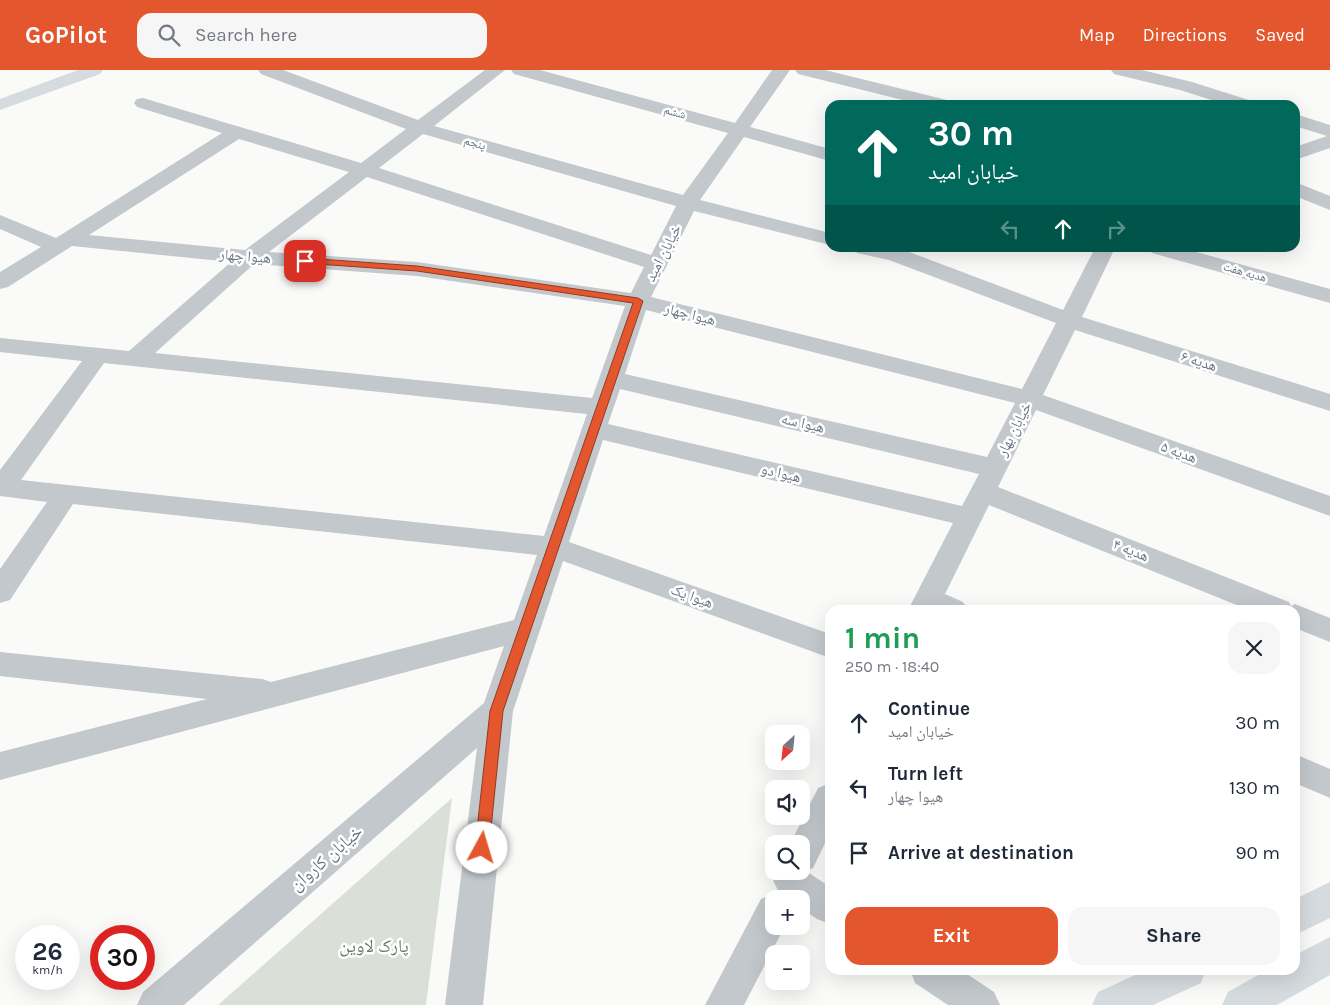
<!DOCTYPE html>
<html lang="en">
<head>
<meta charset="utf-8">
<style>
	:root { --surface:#fff; --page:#f6f6f7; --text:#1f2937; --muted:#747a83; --accent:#e4572e }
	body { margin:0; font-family:Karla,"Noto Naskh Arabic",sans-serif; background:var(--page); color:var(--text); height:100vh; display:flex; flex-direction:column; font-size:19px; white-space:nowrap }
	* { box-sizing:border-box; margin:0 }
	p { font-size:16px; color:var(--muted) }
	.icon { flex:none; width:28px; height:28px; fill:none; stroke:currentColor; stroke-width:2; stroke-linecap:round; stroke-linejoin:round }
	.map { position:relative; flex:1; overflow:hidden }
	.panel { position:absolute; left:825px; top:535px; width:475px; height:370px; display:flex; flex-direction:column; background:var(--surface); border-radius:15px; box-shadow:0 5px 20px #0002 }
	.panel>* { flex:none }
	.guide { position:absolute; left:825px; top:30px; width:475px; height:152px; border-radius:15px; box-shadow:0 5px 20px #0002; background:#00695c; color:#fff; overflow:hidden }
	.needle { width:32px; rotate:207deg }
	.controls { position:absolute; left:765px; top:655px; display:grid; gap:10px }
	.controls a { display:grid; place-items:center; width:45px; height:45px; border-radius:10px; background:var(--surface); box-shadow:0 5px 20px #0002; font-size:25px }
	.speed { position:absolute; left:15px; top:855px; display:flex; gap:10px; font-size:25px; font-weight:700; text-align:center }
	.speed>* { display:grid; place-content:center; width:65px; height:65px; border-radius:50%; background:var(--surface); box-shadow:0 5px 20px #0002; line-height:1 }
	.speed small { font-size:12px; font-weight:400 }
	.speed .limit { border:8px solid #d22; background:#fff; color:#111 }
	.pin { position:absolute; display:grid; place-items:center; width:42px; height:42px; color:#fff; margin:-21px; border-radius:10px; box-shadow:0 2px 8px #0006 }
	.me { position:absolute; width:55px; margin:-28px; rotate:6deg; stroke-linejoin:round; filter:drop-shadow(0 0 4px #0008) }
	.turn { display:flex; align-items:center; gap:18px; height:105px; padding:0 20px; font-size:22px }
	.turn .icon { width:65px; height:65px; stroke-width:2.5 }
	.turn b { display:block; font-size:35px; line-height:42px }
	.lanes { display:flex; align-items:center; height:48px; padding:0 20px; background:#0003; justify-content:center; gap:25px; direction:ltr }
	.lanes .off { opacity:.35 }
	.round { display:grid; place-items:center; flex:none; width:52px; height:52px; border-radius:15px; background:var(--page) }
	.head { display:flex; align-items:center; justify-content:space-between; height:85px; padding:0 20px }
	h1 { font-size:30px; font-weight:700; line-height:38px; color:#1e9e55 }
	.action { display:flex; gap:10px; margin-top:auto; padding:10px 20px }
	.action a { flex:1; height:58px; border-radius:15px; background:var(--accent); color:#fff; font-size:20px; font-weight:700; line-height:58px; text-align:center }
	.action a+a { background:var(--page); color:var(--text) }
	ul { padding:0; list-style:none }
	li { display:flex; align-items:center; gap:15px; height:65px; padding:0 20px }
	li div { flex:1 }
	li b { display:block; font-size:19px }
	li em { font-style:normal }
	header { display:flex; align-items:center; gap:30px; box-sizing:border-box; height:70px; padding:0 25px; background:var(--accent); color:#fff }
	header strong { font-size:24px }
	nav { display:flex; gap:28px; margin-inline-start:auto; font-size:18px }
	.search { width:350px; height:45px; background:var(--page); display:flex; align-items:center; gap:12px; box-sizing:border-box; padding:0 18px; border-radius:15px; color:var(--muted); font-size:19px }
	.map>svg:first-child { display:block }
	.green { fill:#dadfd7 }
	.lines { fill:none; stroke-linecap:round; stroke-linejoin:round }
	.street { fill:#c3c8cc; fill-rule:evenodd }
	.secondary { fill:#d6dbdf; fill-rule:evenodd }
	.route { fill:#e4572e; stroke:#94391e }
	.labels { text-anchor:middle; stroke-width:5; stroke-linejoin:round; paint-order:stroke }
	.far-street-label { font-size:12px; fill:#657683; stroke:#fff }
	.street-label { font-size:15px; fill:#657683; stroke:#fff }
	.near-street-label { font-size:18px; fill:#657683; stroke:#fff }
	.near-park-label { font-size:18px; fill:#687a64; stroke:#fff }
</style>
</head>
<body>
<header>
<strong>GoPilot</strong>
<div class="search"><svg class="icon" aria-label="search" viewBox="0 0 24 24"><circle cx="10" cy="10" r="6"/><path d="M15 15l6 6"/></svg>Search here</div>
<nav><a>Map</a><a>Directions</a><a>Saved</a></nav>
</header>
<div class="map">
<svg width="1330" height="935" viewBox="0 0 1330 935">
	<rect width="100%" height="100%" fill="#fafaf8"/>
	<path class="green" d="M 452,728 L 426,935 L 218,935 Z"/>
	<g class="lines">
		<path class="street" d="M 258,0 L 283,0 L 418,50 L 485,0 L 505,0 L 434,56 L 683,125 L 728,63 L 514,4 L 511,0 L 540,0 L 735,53 L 772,0 L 790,0 L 750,57 L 830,79 L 830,91 L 744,67 L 700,130 L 830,163 L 830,175 L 694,141 L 651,227 L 1022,319 L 1056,253 L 889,190 L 857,183 L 854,178 L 891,178 L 904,180 L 1063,240 L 1095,178 L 1115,178 L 1082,247 L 1330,324 L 1330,341 L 1075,260 L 1043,325 L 1330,426 L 1330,446 L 1036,340 L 998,417 L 1289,532 L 1291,536 L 1295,534 L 1330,548 L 1330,572 L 1295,558 L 1295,540 L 1249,540 L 989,435 L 945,524 L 963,532 L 968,540 L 908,540 L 953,453 L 603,370 L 569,472 L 830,564 L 830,588 L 563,491 L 513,641 L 483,935 L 445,935 L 477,678 L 184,935 L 137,935 L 143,922 L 484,633 L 504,576 L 0,710 L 0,682 L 207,629 L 0,606 L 0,582 L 262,609 L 271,612 L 514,550 L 537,485 L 73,434 L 10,530 L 0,533 L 0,499 L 47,432 L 0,426 L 0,400 L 82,291 L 0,282 L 0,268 L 129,281 L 231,192 L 72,176 L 8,217 L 0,219 L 0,202 L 41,177 L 0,159 L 0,145 L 56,168 L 222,63 L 137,37 L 134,33 L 137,29 L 143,28 L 361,93 L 406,59 L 261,4 ZM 423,64 L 676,136 L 651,185 L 379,98 ZM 239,69 L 349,102 L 245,180 L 89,165 ZM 367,107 L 644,197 L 631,223 L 417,192 L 269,182 ZM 254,194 L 417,206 L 625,236 L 592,328 L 155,283 ZM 646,240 L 1015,333 L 987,387 L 625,304 ZM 104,293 L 587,344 L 544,466 L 21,410 ZM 620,319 L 979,404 L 962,436 L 608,354 Z
			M 795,0 L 825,0 L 951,31 L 954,35 L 923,35 L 798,4 Z
			M 1111,0 L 1142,0 L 1192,12 L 1252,31 L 1255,35 L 1227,35 L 1180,20 L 1114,4 Z
			M 1295,44 L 1330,55 L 1330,78 L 1295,90 L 1295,77 L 1327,66 L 1295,56 Z
			M 1295,112 L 1330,126 L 1330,140 L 1295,126 Z
			M 1149,178 L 1182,178 L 1330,219 L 1330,233 L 1152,183 Z
			M 1295,684 L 1330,699 L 1330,728 L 1295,713 Z
			M 830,713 L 830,763 L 813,798 L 806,801 L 830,817 L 830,854 L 817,849 L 801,838 L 801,829 C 784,829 780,826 773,810 L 776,801 L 801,801 L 801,774 L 790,774 L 818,718 Z
			M 774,824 L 786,829 L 774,829 L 774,856 L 785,856 L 744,935 L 705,935 L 761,829 Z
			M 910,900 L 961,900 L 994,922 L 1000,935 L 948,935 L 915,913 Z"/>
		<path class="secondary" d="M 78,0 L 103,0 L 100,4 L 0,40 L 0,29 Z
			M 1330,812 L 1330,848 L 1295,865 L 1295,829 Z
			M 1330,867 L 1330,905 L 1277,935 L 1222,935 L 1228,922 L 1267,900 L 1295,900 L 1295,885 Z
			M 1146,900 L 1206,900 L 1201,913 L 1153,935 L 1092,935 L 1098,922 Z"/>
	</g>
	<path class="route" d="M 305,188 L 417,196 L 638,228 L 643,231 L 503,641 L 489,778 L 487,783 L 482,785 L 477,783 L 475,778 L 490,641 L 633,233 L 417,201 L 302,193 L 301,191 Z"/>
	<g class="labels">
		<g class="far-street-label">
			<text transform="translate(675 42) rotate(15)" y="4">ششم</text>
			<text transform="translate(475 73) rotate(16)" y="4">پنجم</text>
			<text transform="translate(1245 202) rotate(16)" y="4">هدیه هفت</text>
		</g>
		<g class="street-label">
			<text transform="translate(663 183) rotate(-63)" y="5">خیابان امید</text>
			<text transform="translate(245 186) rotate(5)" y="5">هیوا چهار</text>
			<text transform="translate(690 244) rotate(14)" y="5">هیوا چهار</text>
			<text transform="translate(1199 291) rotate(18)" y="5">هدیه ۶</text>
			<text transform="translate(803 353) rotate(13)" y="5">هیوا سه</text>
			<text transform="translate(1014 359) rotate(-63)" y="5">خیابان بهار</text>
			<text transform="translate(1179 382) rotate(20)" y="5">هدیه ۵</text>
			<text transform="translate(781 403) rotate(13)" y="5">هیوا دو</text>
			<text transform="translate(1131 480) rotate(22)" y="5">هدیه ۴</text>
			<text transform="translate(692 526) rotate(20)" y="5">هیوا یک</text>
		</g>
		<g class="near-street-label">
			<text transform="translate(326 788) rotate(-41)" y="6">خیابان کاروان</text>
		</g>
		<g class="near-park-label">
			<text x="374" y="882">پارک لاوین</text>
		</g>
	</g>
</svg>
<div class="controls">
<a><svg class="needle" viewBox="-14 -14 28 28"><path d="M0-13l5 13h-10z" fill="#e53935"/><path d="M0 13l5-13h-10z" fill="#747a83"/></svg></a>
<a><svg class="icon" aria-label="sound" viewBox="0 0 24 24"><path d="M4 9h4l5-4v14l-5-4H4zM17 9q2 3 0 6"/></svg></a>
<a><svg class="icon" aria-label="search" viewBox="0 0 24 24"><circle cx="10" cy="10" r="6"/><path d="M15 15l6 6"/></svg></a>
<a>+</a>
<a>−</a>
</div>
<div class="speed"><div>26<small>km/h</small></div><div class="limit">30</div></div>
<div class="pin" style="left:305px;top:191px;background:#d93025"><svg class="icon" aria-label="arrive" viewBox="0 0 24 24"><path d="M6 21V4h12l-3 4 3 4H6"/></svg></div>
<svg class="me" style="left:482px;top:778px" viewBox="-20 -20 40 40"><circle r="19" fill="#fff"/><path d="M0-13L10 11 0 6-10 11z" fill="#e4572e"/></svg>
<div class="guide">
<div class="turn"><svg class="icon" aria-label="ahead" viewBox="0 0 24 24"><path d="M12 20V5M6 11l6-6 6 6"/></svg><div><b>30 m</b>خیابان امید</div></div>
<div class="lanes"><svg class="icon off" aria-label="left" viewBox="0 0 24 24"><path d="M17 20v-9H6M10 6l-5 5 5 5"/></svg><svg class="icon" aria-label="ahead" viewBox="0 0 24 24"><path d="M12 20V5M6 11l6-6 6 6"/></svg><svg class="icon off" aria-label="right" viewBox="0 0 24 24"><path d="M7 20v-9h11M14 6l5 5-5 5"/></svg></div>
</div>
<section class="panel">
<div class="head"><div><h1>1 min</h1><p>250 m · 18:40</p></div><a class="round"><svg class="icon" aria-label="close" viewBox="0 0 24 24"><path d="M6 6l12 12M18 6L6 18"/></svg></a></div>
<ul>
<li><svg class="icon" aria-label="ahead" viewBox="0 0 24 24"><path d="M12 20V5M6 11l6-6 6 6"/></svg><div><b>Continue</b><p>خیابان امید</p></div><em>30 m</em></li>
<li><svg class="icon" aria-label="left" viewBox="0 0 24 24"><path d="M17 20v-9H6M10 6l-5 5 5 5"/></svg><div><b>Turn left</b><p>هیوا چهار</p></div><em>130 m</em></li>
<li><svg class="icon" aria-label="arrive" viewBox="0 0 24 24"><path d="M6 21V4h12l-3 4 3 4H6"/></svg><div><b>Arrive at destination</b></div><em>90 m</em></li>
</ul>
<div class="action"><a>Exit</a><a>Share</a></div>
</section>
</div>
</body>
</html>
